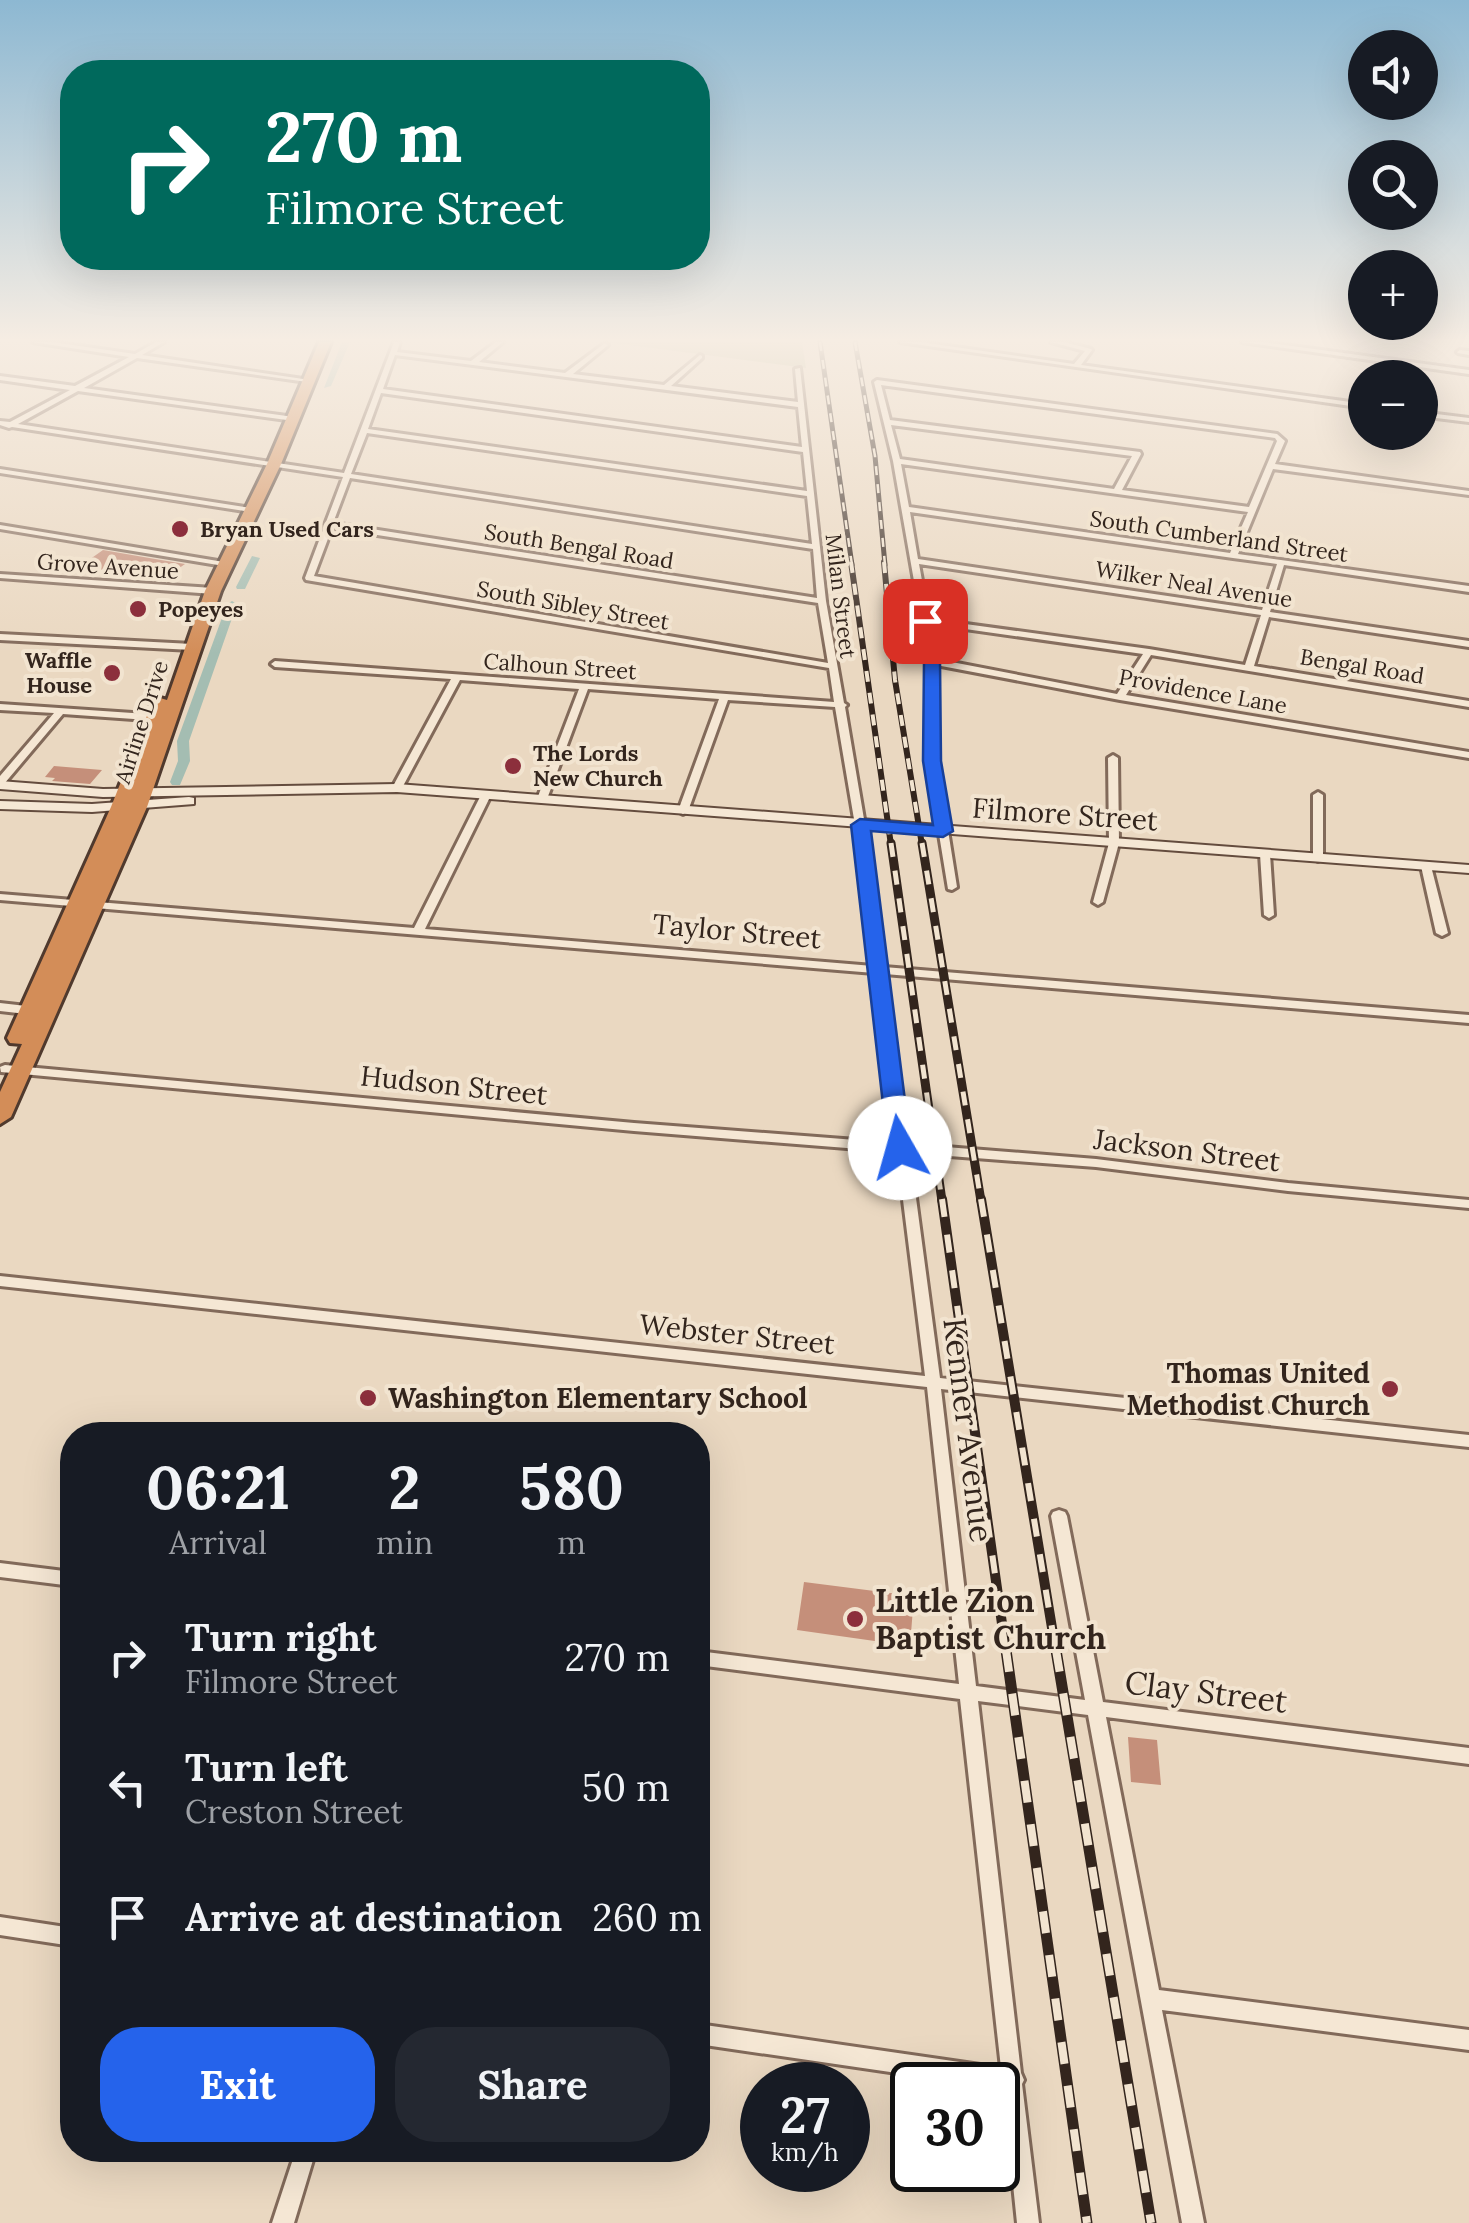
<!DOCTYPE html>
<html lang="en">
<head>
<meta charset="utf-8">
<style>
	:root { --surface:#171b24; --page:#242831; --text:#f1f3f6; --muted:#9ea1a6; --accent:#2563eb }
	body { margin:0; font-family:Lora,serif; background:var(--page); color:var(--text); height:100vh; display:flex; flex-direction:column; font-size:38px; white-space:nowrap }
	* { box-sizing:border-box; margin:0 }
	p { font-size:32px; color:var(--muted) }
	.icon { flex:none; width:55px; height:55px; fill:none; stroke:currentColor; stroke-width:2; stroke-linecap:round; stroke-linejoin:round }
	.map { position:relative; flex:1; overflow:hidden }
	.details { position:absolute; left:60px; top:1422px; width:650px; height:740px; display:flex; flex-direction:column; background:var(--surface); border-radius:40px; box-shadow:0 10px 40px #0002 }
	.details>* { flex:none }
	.top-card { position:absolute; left:60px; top:60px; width:650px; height:210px; border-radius:40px; box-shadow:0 10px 40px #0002; background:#00695c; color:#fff; overflow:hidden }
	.tools { position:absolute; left:1348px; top:30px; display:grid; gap:20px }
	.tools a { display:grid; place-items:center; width:90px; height:90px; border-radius:50%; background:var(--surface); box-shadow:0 10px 40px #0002; font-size:50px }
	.speed { position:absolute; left:740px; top:2062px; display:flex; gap:20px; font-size:50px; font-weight:700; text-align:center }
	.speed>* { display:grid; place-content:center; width:130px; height:130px; border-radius:50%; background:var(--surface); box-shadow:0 10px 40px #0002; line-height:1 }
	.speed small { font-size:25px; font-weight:400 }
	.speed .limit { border:5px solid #111; border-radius:15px; background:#fff; color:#111 }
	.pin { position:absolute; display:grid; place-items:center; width:85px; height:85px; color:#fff; margin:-42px; border-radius:20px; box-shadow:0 5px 15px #0006 }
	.me { position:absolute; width:110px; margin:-55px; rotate:353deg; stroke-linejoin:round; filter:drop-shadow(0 0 8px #0008) }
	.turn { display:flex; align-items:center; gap:35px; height:210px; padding:0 40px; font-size:45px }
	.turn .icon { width:130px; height:130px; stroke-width:2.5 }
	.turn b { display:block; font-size:70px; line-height:85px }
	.eta { display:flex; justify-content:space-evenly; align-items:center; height:170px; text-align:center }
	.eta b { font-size:60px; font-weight:700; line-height:70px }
	.button { display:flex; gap:20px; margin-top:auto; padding:20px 40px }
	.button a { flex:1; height:115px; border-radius:40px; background:var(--accent); color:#fff; font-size:40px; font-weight:700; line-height:115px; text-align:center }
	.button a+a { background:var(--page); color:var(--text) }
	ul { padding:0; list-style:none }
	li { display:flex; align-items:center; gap:30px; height:130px; padding:0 40px }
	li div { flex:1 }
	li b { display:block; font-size:38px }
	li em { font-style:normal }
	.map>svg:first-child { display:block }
	.cemetery { fill:#bcbb95 }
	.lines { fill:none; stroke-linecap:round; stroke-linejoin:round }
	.canal { fill:#a4bdb2; fill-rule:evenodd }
	.building { fill:#c58f7a }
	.street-casing { stroke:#826a5a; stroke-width:6 }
	.secondary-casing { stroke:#644c3e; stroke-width:4 }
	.highway-casing { stroke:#503a2e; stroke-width:6 }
	.street { fill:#f5e7d4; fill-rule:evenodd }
	.secondary { fill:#f5e7d4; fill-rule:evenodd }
	.highway { fill:#d38d58; fill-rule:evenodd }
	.rail-far4-casing { stroke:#33251d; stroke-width:5 }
	.rail-far3-casing { stroke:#33251d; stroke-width:6 }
	.rail-far2-casing { stroke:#33251d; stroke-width:9 }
	.rail-far1-casing { stroke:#33251d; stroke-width:10 }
	.rail-casing { stroke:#33251d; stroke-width:11 }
	.rail-far4 { stroke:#f2e4d0; stroke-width:2.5; stroke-dasharray:9; stroke-linecap:butt }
	.rail-far3 { stroke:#f2e4d0; stroke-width:4; stroke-dasharray:11; stroke-linecap:butt }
	.rail-far2 { stroke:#f2e4d0; stroke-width:5; stroke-dasharray:14; stroke-linecap:butt }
	.rail-far1 { stroke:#f2e4d0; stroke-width:6; stroke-dasharray:18; stroke-linecap:butt }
	.rail { stroke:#f2e4d0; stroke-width:8; stroke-dasharray:22; stroke-linecap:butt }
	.route { fill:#2563eb; stroke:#184099; stroke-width:2.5 }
	.poi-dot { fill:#8c2f3c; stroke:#f2e4d0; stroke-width:4 }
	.labels { text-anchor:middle; stroke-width:8; stroke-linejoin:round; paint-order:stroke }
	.far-poi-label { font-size:22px; font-weight:bold; fill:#33251d; stroke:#f2e4d0; text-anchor:start }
	.far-street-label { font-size:22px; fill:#33251d; stroke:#f2e4d0 }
	.street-label { font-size:28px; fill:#33251d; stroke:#f2e4d0 }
	.poi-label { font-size:28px; font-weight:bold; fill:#33251d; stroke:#f2e4d0; text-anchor:end }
	.near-street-label { font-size:32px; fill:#33251d; stroke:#f2e4d0 }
	.near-poi-label { font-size:32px; font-weight:bold; fill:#33251d; stroke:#f2e4d0; text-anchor:start }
</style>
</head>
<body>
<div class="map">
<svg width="1469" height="2223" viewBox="0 0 1469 2223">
	<rect width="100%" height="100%" fill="#ead8c1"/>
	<path class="cemetery" d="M 606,342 L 802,342 L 806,368 Z"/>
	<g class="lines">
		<path class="canal" d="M 342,342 L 350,342 L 331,386 L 324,388 Z
			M 252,556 L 260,558 L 245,589 L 237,589 L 236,587 Z
			M 232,601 L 237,604 L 189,741 L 190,761 L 180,785 L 172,785 L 170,782 L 178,761 L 177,741 L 227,604 Z"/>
	</g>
	<path class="building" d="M 103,550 L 161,560 L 185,564 L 168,576 L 169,581 L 79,567 Z
		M 54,766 L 102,770 L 90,784 L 52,781 L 55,778 L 45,777 Z
		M 804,1582 L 898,1594 L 898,1606 L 913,1608 L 910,1646 L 797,1630 Z
		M 1128,1737 L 1157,1740 L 1161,1785 L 1131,1782 Z"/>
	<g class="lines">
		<g class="street-casing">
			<path id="street" d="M 33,342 L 52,342 L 135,354 L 156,342 L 164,342 L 142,355 L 310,380 L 307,382 L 137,358 L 84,388 L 294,417 L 298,419 L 294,421 L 78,391 L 18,424 L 344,473 L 394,342 L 400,342 L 397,352 L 471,361 L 496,342 L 503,342 L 479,362 L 565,373 L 605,343 L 608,345 L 607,346 L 573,374 L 664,385 L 700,355 L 702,356 L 702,358 L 671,386 L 798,402 L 795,369 L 800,368 L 826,601 L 844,703 L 847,705 L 845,707 L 865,825 L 884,967 L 1469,1015 L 1469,1023 L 885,974 L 908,1144 L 1096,1159 L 1288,1183 L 1469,1200 L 1469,1208 L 1288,1191 L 1096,1167 L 910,1153 L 940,1378 L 1469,1435 L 1469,1447 L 941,1389 L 976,1686 L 1085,1700 L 1051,1516 L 1053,1512 L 1059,1510 L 1065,1512 L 1067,1516 L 1103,1702 L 1469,1748 L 1469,1764 L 1106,1717 L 1159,1990 L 1469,2030 L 1469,2050 L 1162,2010 L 1204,2223 L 1182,2223 L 1088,1715 L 978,1701 L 1021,2073 L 1024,2080 L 1022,2084 L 1039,2223 L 1017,2223 L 1003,2088 L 998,2088 L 998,2085 L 979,2085 L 698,2044 L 698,2024 L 1001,2068 L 960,1699 L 698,1665 L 698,1651 L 959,1684 L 927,1387 L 0,1286 L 0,1276 L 925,1376 L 897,1152 L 634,1131 L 1,1072 L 0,1067 L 5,1065 L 634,1123 L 895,1143 L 874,973 L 0,900 L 0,894 L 414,928 L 481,795 L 486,792 L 491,795 L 425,929 L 873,966 L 855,825 L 835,707 L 728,700 L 688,811 L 683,814 L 678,811 L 719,699 L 588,689 L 547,799 L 542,802 L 537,799 L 579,689 L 460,680 L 402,788 L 397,791 L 392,788 L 451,679 L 275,667 L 271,664 L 275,661 L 834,702 L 829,668 L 306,580 L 305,578 L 343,477 L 12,427 L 9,428 L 0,425 L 0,421 L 10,422 L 70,390 L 0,380 L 0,376 L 75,386 L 129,357 ZM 395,355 L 798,407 L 802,447 L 383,389 ZM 381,393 L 803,452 L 807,491 L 368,429 ZM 367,433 L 807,496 L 812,544 L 351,474 ZM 350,478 L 813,549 L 817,598 L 333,523 ZM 332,528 L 818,603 L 828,663 L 314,576 Z
				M 900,342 L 920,342 L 1074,364 L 1085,351 L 1051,342 L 1064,342 L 1091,349 L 1092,350 L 1081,365 L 1365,404 L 1365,408 Z
				M 1242,342 L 1262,342 L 1469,370 L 1469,374 Z
				M 1460,350 L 1469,351 L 1469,355 L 1458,353 L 1457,352 Z
				M 877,380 L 1277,434 L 1285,441 L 1275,464 L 1469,491 L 1469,495 L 1273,469 L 1238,554 L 1469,586 L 1469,592 L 1284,565 L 1270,612 L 1469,641 L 1469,647 L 1269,617 L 1254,666 L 1469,701 L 1469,707 L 1151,655 L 1126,695 L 1469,752 L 1469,758 L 1120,700 L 936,665 L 937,761 L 957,887 L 952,890 L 948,889 L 927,761 L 928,661 L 893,461 L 874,382 ZM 881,385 L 1275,438 L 1277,441 L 1249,507 L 1122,490 L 1141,454 L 1140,452 L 890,420 ZM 891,425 L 1132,456 L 1114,489 L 900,459 ZM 901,464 L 1248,512 L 1230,553 L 909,507 ZM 910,512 L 1233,558 L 1277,564 L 1262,610 L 918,559 ZM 919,564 L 1261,615 L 1245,665 L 1149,649 L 929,619 ZM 930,624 L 1143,654 L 1117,694 L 936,659 Z
				M 1420,412 L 1469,418 L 1469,422 L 1420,416 Z
				M 0,469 L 251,508 L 255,510 L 251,512 L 0,473 Z
				M 0,525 L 224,562 L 228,564 L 224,566 L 0,529 Z
				M 0,574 L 213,588 L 217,591 L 213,594 L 0,578 Z
				M 0,634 L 192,644 L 196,647 L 192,650 L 0,640 Z
				M 0,704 L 162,715 L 167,718 L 162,721 L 63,714 L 4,784 L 0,785 L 0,776 L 54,713 L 0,710 Z
				M 1113,755 L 1118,758 L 1119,843 L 1103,902 L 1098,905 L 1093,902 L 1109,843 L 1108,758 Z
				M 1318,792 L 1323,795 L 1323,858 L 1318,861 L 1313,858 L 1313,795 Z
				M 1265,851 L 1270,854 L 1274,915 L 1269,918 L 1264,915 L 1260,854 Z
				M 1426,863 L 1431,866 L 1448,933 L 1442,936 L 1436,933 L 1421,866 Z
				M 0,1003 L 35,1007 L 41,1011 L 35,1015 L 0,1011 Z
				M 0,1563 L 72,1572 L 72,1586 L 0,1577 Z
				M 0,1917 L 72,1928 L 72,1946 L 0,1935 Z
				M 296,2150 L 316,2150 L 294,2223 L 272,2223 Z"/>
		</g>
		<g class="secondary-casing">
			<path id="secondary" d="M 0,781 L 103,789 L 397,784 L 1469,865 L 1469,873 L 397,792 L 103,797 L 0,789 Z
				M 189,797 L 194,798 L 194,804 L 92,812 L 0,809 L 0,801 L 92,804 Z"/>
		</g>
		<g class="highway-casing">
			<path id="highway" d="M 319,342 L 331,342 L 281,464 L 221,591 L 147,807 L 11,1117 L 0,1124 L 0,1092 L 22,1044 L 10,1043 L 7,1038 L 111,807 L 152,703 L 160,698 L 167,700 L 205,591 L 267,464 Z"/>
		</g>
		<use href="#street" class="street"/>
		<use href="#secondary" class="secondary"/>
		<use href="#highway" class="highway"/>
		<g class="rail-far4-casing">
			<path id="rail-far4" d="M 820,342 L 852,565
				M 855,342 L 875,456 L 885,565"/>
		</g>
		<g class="rail-far3-casing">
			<path id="rail-far3" d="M 851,562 L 891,845
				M 884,562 L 895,680 L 922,845"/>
		</g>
		<g class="rail-far2-casing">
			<path id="rail-far2" d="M 891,843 L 942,1201
				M 922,843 L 981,1201"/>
		</g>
		<g class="rail-far1-casing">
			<path id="rail-far1" d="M 942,1199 L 1006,1652
				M 981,1199 L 1056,1652"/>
		</g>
		<g class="rail-casing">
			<path id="rail" d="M 1006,1650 L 1087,2223
				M 1056,1650 L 1151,2223"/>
		</g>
		<use href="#rail-far4" class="rail-far4"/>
		<use href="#rail-far3" class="rail-far3"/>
		<use href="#rail-far2" class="rail-far2"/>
		<use href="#rail-far1" class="rail-far1"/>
		<use href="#rail" class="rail"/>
	</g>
	<linearGradient id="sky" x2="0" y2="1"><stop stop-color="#8db8d2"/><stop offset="0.52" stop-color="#f6ede3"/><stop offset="1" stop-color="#f6ede3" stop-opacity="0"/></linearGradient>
	<rect width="1469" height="654" fill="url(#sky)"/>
	<path class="route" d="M 925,617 L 933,621 L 940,661 L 941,761 L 953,831 L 943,837 L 871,831 L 911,1148 L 900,1155 L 888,1148 L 851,825 L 860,819 L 933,825 L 923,761 L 924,661 L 917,621 Z"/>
	<g class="poi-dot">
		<circle cx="180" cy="529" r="10"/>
		<circle cx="138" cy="609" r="10"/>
		<circle cx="112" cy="673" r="10"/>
		<circle cx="513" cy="766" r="10"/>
		<circle cx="1390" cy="1389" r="10"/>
		<circle cx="368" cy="1398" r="10"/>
		<circle cx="855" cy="1619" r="10"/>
	</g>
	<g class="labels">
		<g class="far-poi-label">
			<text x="200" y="537">Bryan Used Cars</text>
			<text x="158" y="617">Popeyes</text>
			<text x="92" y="668" text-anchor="end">Waffle<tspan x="92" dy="25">House</tspan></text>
			<text x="533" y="761">The Lords<tspan x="533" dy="25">New Church</tspan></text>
		</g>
		<g class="far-street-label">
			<text transform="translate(1219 536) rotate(8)" y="8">South Cumberland Street</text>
			<text transform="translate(579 546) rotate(9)" y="8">South Bengal Road</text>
			<text transform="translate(108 566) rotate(4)" y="8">Grove Avenue</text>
			<text transform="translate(1194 584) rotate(9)" y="8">Wilker Neal Avenue</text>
			<text transform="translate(841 596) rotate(83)" y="8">Milan Street</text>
			<text transform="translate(573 605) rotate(10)" y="8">South Sibley Street</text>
			<text transform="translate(560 666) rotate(4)" y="8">Calhoun Street</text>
			<text transform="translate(1362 666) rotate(9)" y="8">Bengal Road</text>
			<text transform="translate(1203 691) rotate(10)" y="8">Providence Lane</text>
			<text transform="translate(141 722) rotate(-72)" y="8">Airline Drive</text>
		</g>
		<g class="street-label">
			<text transform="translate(1065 814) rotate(4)" y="10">Filmore Street</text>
			<text transform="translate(737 931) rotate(5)" y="10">Taylor Street</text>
			<text transform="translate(454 1085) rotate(6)" y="10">Hudson Street</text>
			<text transform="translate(1187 1150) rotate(7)" y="10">Jackson Street</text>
			<text transform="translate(737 1334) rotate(6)" y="10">Webster Street</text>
		</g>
		<g class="poi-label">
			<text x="1370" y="1383">Thomas United<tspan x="1370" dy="32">Methodist Church</tspan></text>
			<text x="388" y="1408" text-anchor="start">Washington Elementary School</text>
		</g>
		<g class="near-street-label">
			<text transform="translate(968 1430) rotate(83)" y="11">Kenner Avenue</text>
			<text transform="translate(1206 1692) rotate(7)" y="11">Clay Street</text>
		</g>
		<g class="near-poi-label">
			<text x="875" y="1612">Little Zion<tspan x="875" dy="37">Baptist Church</tspan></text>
		</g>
	</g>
</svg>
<div class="tools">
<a><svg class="icon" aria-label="sound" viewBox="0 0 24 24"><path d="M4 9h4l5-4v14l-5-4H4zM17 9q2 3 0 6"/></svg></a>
<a><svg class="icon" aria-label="search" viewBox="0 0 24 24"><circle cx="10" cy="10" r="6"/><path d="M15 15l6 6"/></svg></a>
<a>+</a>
<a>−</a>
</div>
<div class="speed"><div>27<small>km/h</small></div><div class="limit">30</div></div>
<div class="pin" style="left:925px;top:621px;background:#d93025"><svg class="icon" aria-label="arrive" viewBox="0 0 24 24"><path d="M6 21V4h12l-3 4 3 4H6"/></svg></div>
<svg class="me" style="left:900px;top:1148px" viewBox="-20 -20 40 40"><circle r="19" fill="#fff"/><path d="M0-13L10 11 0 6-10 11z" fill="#2563eb"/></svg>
<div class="top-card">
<div class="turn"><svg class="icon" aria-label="right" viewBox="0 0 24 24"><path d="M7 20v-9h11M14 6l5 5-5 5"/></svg><div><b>270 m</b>Filmore Street</div></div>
</div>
<section class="details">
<div class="eta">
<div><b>06:21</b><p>Arrival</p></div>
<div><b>2</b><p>min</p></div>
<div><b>580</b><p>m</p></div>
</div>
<ul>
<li><svg class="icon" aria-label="right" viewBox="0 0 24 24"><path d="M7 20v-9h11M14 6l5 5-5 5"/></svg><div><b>Turn right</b><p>Filmore Street</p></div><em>270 m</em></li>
<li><svg class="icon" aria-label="left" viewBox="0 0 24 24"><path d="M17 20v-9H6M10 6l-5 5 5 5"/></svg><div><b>Turn left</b><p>Creston Street</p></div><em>50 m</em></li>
<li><svg class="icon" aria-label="arrive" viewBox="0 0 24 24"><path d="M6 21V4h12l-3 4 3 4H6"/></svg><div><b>Arrive at destination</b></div><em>260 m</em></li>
</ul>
<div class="button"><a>Exit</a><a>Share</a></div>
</section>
</div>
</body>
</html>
